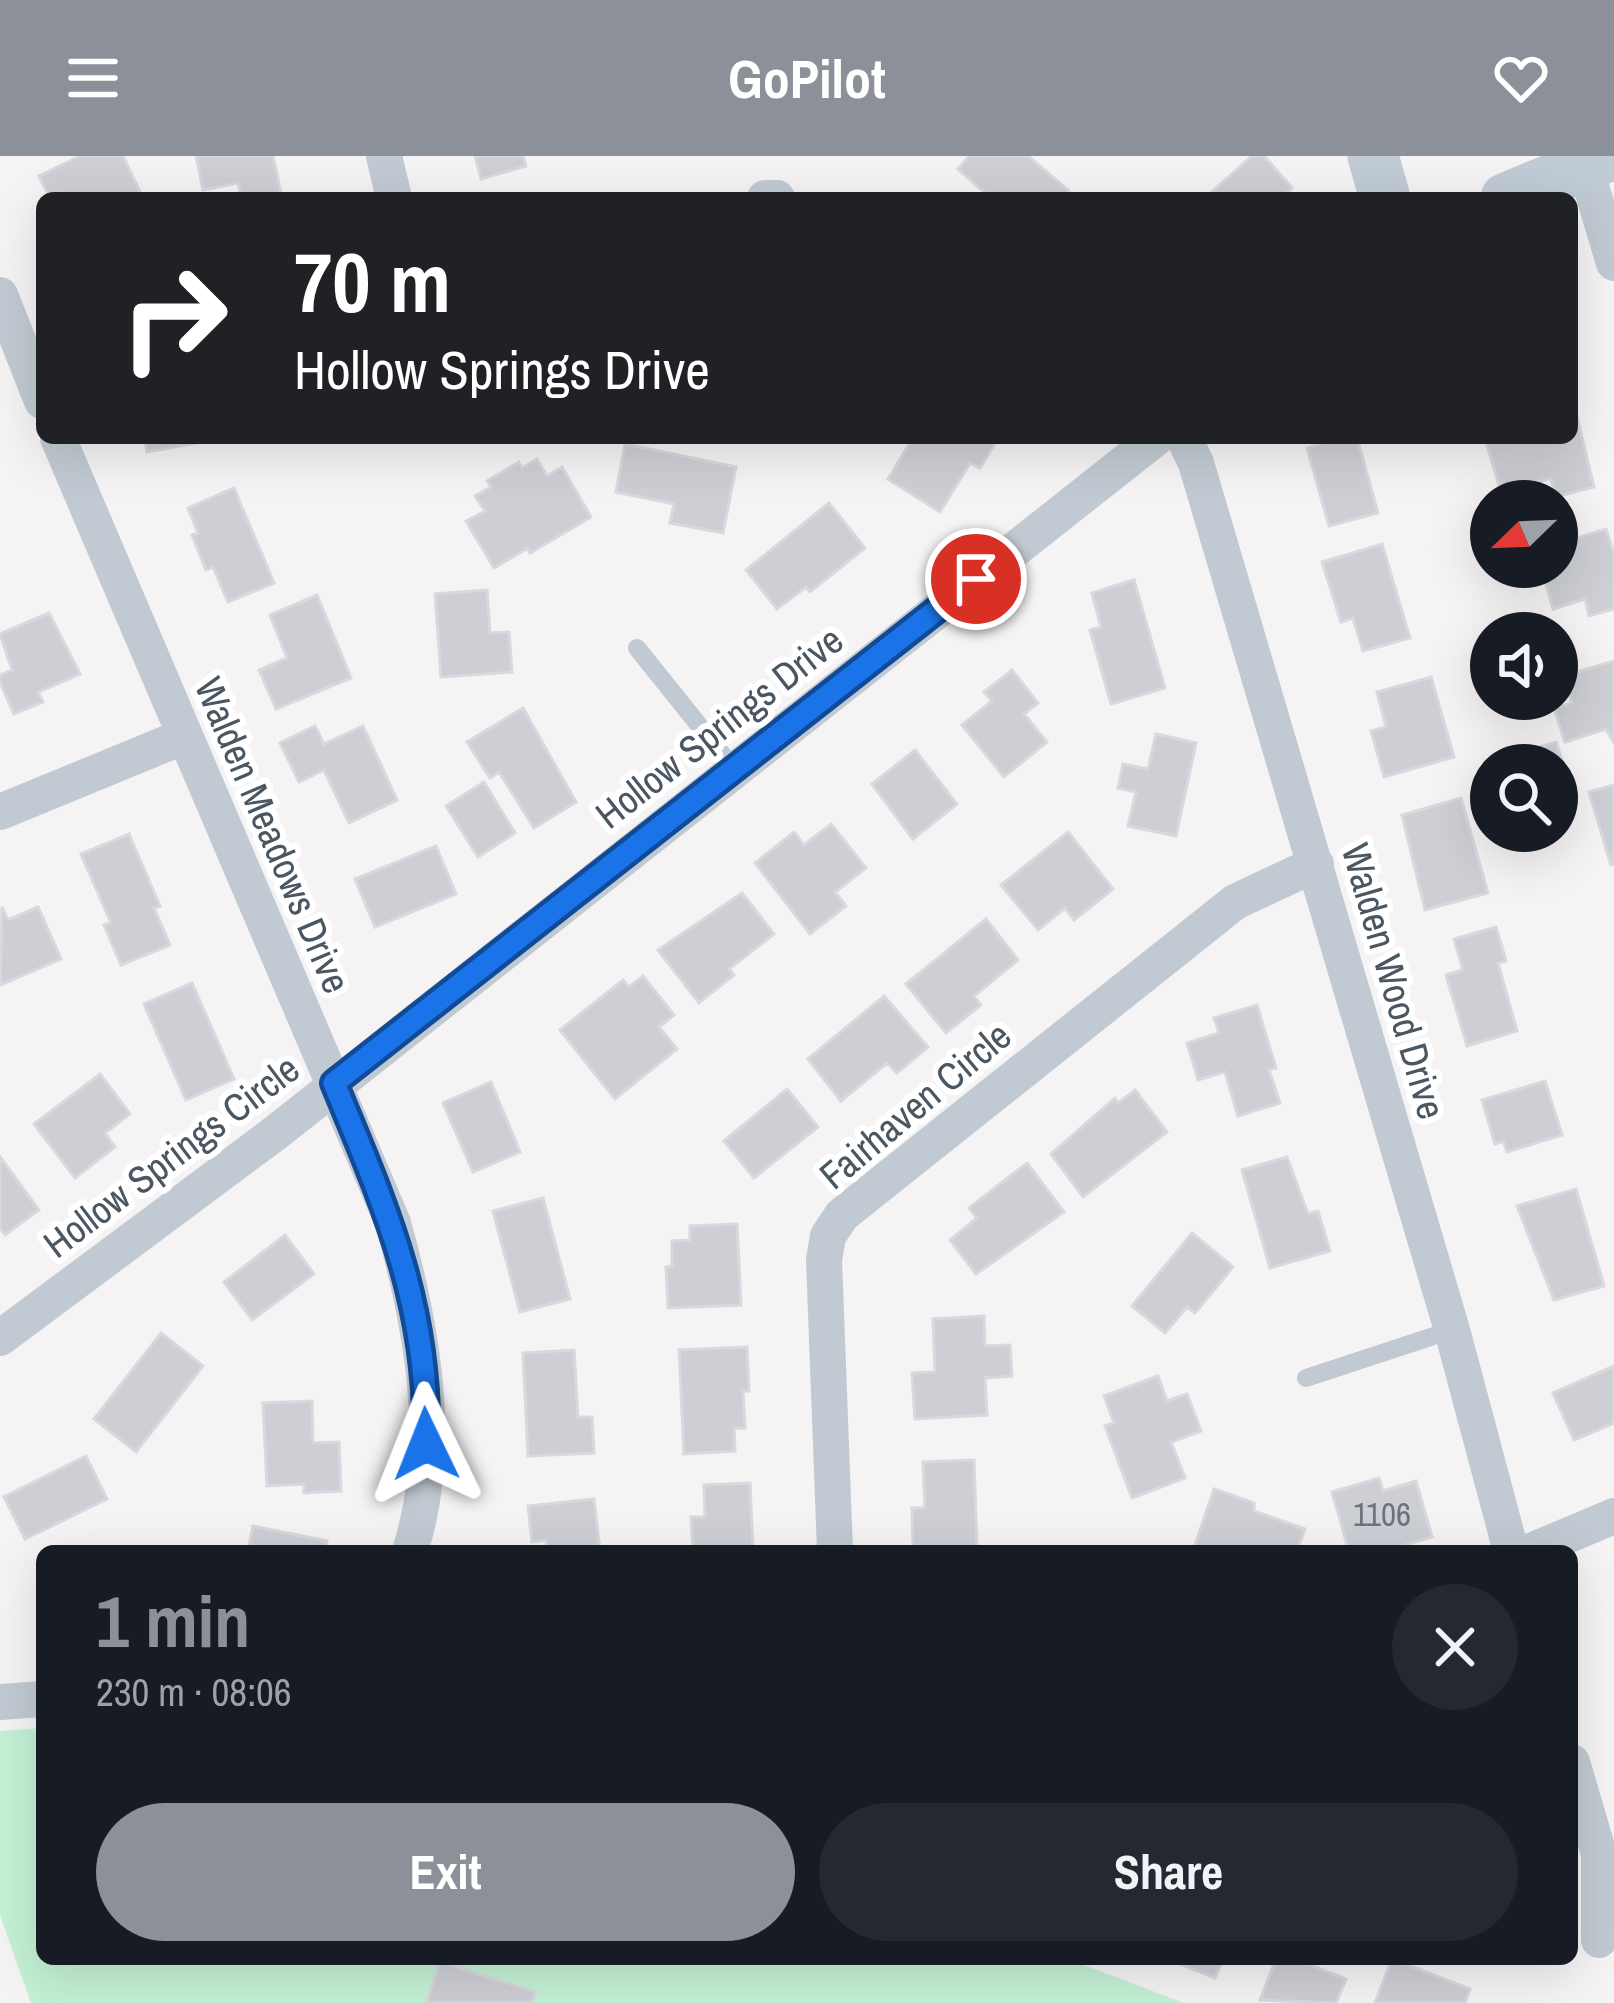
<!DOCTYPE html>
<html lang="en">
<head>
<meta charset="utf-8">
<style>
	:root { --surface:#171b24; --page:#242831; --text:#f1f3f6; --muted:#9ea1a6; --accent:#8c9099 }
	body { margin:0; font-family:"Archivo Narrow",sans-serif; background:var(--page); color:var(--text); height:100vh; display:flex; flex-direction:column; font-size:45px; white-space:nowrap }
	* { box-sizing:border-box; margin:0 }
	p { font-size:39px; color:var(--muted) }
	.icon { flex:none; width:66px; height:66px; fill:none; stroke:currentColor; stroke-width:2; stroke-linecap:round; stroke-linejoin:round }
	.map { position:relative; flex:1; overflow:hidden }
	.side { position:absolute; left:36px; top:1389px; width:1542px; height:420px; display:flex; flex-direction:column; background:var(--surface); border-radius:18px; box-shadow:0 12px 48px #0002 }
	.side>* { flex:none }
	.banner { position:absolute; left:36px; top:36px; width:1542px; height:252px; border-radius:18px; box-shadow:0 12px 48px #0002; background:#202124; color:#fff; overflow:hidden }
	.needle { width:78px; rotate:247deg }
	.controls { position:absolute; left:1470px; top:324px; display:grid; gap:24px }
	.controls a { display:grid; place-items:center; width:108px; height:108px; border-radius:50%; background:var(--surface); box-shadow:0 12px 48px #0002; font-size:60px }
	.pin { position:absolute; display:grid; place-items:center; width:102px; height:102px; color:#fff; margin:-51px; border:6px solid #fff; border-radius:50%; box-shadow:0 3px 12px #0007 }
	.me { position:absolute; width:132px; margin:-66px; rotate:358deg; stroke-linejoin:round; filter:drop-shadow(0 0 9px #0008) }
	.turn { display:flex; align-items:center; gap:42px; height:252px; padding:0 60px; font-size:54px }
	.turn .icon { width:156px; height:156px; stroke-width:2.5 }
	.turn b { display:block; font-size:84px; line-height:102px }
	.round { display:grid; place-items:center; flex:none; width:126px; height:126px; border-radius:63px; background:var(--page) }
	.headline { display:flex; align-items:center; justify-content:space-between; height:204px; padding:0 60px }
	h1 { font-size:72px; font-weight:800; line-height:90px; color:var(--accent) }
	.cta { display:flex; gap:24px; margin-top:auto; padding:24px 60px }
	.cta a { flex:1; height:138px; border-radius:72px; background:var(--accent); color:#fff; font-size:48px; font-weight:800; line-height:138px; text-align:center }
	.cta a+a { background:var(--page); color:var(--text) }
	header { display:flex; justify-content:space-between; align-items:center; height:156px; padding:0 60px; background:var(--accent); color:#fff; font-size:54px; font-weight:800 }
	.map>svg:first-child { display:block }
	.green { fill:#c3f1d5 }
	.building { fill:#cdcfd5; stroke:#d7d9de; stroke-width:3 }
	.lines { fill:none; stroke-linecap:round; stroke-linejoin:round }
	.lane { stroke:#c1cad2; stroke-width:18 }
	.street { stroke:#c1cad2; stroke-width:36 }
	.secondary { stroke:#c1cbd6; stroke-width:51 }
	.route-casing { stroke:#114b97; stroke-width:30 }
	.route { stroke:#1a73e8; stroke-width:21 }
	.labels { text-anchor:middle; stroke-width:12; stroke-linejoin:round; paint-order:stroke }
	.number-label { font-size:33px; fill:#6b747e }
	.street-label { font-size:39px; fill:#4a5661; stroke:#fff }
</style>
</head>
<body>
<header><svg class="icon" aria-label="menu" viewBox="0 0 24 24"><path d="M4 6h16M4 12h16M4 18h16"/></svg>GoPilot<svg class="icon" aria-label="heart" viewBox="0 0 24 24"><path d="M12 20l-8-8c-3-5 5-10 8-4 3-6 11-1 8 4z"/></svg></header>
<div class="map">
<svg width="1614" height="1847" viewBox="0 0 1614 1847">
	<rect width="100%" height="100%" fill="#f5f3f3"/>
	<path class="green" d="M 42,1572 L 42,1803 L 1068,1803 L 1184,1847 L 31,1847 L 0,1759 L 0,1575 Z"/>
	<path class="building" d="M 80,0 L 123,0 L 143,42 L 50,42 L 39,20 Z
		M 196,0 L 273,0 L 282,42 L 241,42 L 238,27 L 203,34 Z
		M 475,0 L 523,0 L 526,10 L 481,23 Z
		M 969,0 L 1028,0 L 1069,35 L 1063,42 L 991,42 L 958,13 Z
		M 1252,0 L 1264,0 L 1292,32 L 1281,42 L 1205,42 Z
		M 1573,244 L 1594,331 L 1556,341 L 1551,322 L 1501,337 L 1485,282 L 1572,282 Z
		M 145,282 L 224,282 L 147,296 Z
		M 913,282 L 998,282 L 980,312 L 970,307 L 940,356 L 888,323 Z
		M 1326,282 L 1357,282 L 1378,357 L 1329,370 L 1307,292 L 1327,286 Z
		M 625,288 L 736,311 L 723,377 L 670,367 L 674,348 L 616,336 Z
		M 537,303 L 547,320 L 562,311 L 591,361 L 530,397 L 528,392 L 494,412 L 466,365 L 485,355 L 475,340 L 491,331 L 487,325 L 519,306 L 522,312 Z
		M 234,332 L 274,427 L 228,446 L 213,411 L 206,414 L 192,379 L 198,377 L 188,352 Z
		M 829,347 L 865,392 L 810,436 L 806,431 L 777,453 L 746,414 Z
		M 1606,373 L 1614,398 L 1614,453 L 1589,460 L 1585,443 L 1553,453 L 1541,411 L 1557,411 L 1557,388 Z
		M 1382,388 L 1410,482 L 1363,495 L 1353,462 L 1341,466 L 1322,406 Z
		M 1134,424 L 1165,532 L 1111,548 L 1090,474 L 1101,471 L 1092,437 Z
		M 487,434 L 490,477 L 509,476 L 512,516 L 441,521 L 435,438 Z
		M 317,439 L 351,522 L 276,553 L 259,514 L 287,502 L 270,459 Z
		M 49,457 L 80,518 L 38,536 L 43,546 L 14,558 L 0,526 L 0,519 L 12,514 L 0,478 Z
		M 1614,505 L 1614,587 L 1606,573 L 1565,586 L 1554,552 L 1572,547 L 1563,520 Z
		M 1012,514 L 1038,547 L 1024,558 L 1047,586 L 1004,621 L 962,569 L 992,545 L 984,536 Z
		M 1431,521 L 1454,601 L 1384,621 L 1371,575 L 1386,571 L 1377,536 Z
		M 523,552 L 576,646 L 534,672 L 499,616 L 490,622 L 467,586 Z
		M 315,570 L 324,588 L 363,570 L 397,644 L 349,667 L 324,614 L 299,626 L 280,587 Z
		M 1156,578 L 1196,587 L 1176,680 L 1128,670 L 1136,636 L 1118,632 L 1123,608 L 1148,613 Z
		M 1556,586 L 1567,618 L 1557,621 L 1557,609 L 1520,609 L 1517,598 Z
		M 915,594 L 957,648 L 913,683 L 872,628 Z
		M 484,626 L 515,677 L 478,701 L 446,650 Z
		M 1614,629 L 1614,708 L 1611,709 L 1589,636 Z
		M 1461,642 L 1488,737 L 1425,754 L 1402,659 Z
		M 831,668 L 866,712 L 835,736 L 846,750 L 810,778 L 755,707 L 794,676 L 804,689 Z
		M 1068,676 L 1113,733 L 1074,764 L 1065,752 L 1038,774 L 1001,729 Z
		M 129,678 L 160,750 L 154,752 L 170,789 L 121,809 L 104,769 L 111,767 L 81,698 Z
		M 436,690 L 456,738 L 375,771 L 355,723 Z
		M 742,737 L 774,778 L 729,813 L 734,819 L 699,847 L 658,794 Z
		M 2,751 L 8,764 L 38,751 L 61,803 L 0,829 Z
		M 986,763 L 1018,804 L 974,840 L 981,849 L 946,877 L 906,828 Z
		M 1496,771 L 1506,805 L 1498,807 L 1517,875 L 1467,890 L 1446,819 L 1463,814 L 1454,783 Z
		M 643,820 L 674,859 L 659,871 L 677,893 L 615,943 L 560,874 L 623,824 L 629,831 Z
		M 192,827 L 234,923 L 186,944 L 144,848 Z
		M 884,840 L 928,891 L 897,917 L 887,907 L 841,945 L 808,903 Z
		M 1257,849 L 1276,912 L 1269,914 L 1280,947 L 1238,960 L 1225,916 L 1198,924 L 1187,887 L 1219,877 L 1214,862 Z
		M 100,918 L 130,958 L 105,977 L 115,991 L 75,1022 L 34,968 Z
		M 1545,925 L 1562,979 L 1507,996 L 1503,985 L 1495,988 L 1482,944 Z
		M 491,926 L 520,996 L 473,1016 L 443,947 Z
		M 787,933 L 818,971 L 754,1022 L 724,985 Z
		M 1135,934 L 1167,976 L 1083,1041 L 1051,998 L 1115,942 L 1118,947 Z
		M 0,1001 L 39,1054 L 5,1079 L 0,1072 Z
		M 1287,1001 L 1308,1058 L 1318,1055 L 1330,1095 L 1270,1112 L 1242,1014 Z
		M 1027,1007 L 1064,1056 L 976,1118 L 950,1084 L 977,1062 L 969,1052 Z
		M 1576,1033 L 1604,1130 L 1554,1144 L 1517,1050 Z
		M 543,1042 L 570,1143 L 520,1156 L 493,1055 Z
		M 737,1068 L 741,1149 L 668,1152 L 666,1111 L 672,1110 L 672,1085 L 690,1084 L 690,1070 Z
		M 1192,1077 L 1233,1111 L 1195,1157 L 1187,1151 L 1165,1177 L 1132,1150 Z
		M 285,1079 L 314,1118 L 252,1164 L 224,1126 Z
		M 984,1160 L 985,1190 L 1010,1189 L 1012,1220 L 985,1222 L 987,1259 L 915,1263 L 912,1217 L 935,1216 L 933,1163 Z
		M 161,1177 L 203,1210 L 136,1296 L 94,1263 Z
		M 747,1191 L 749,1235 L 743,1235 L 745,1272 L 734,1272 L 735,1295 L 684,1298 L 679,1194 Z
		M 574,1194 L 578,1261 L 592,1261 L 594,1297 L 528,1300 L 523,1197 Z
		M 1614,1210 L 1614,1267 L 1574,1284 L 1553,1237 Z
		M 1158,1220 L 1167,1245 L 1187,1238 L 1201,1275 L 1171,1286 L 1185,1322 L 1132,1342 L 1105,1270 L 1114,1267 L 1104,1240 Z
		M 312,1245 L 313,1287 L 339,1286 L 341,1335 L 304,1337 L 304,1328 L 267,1330 L 263,1247 Z
		M 86,1300 L 107,1343 L 25,1383 L 4,1341 Z
		M 974,1304 L 977,1393 L 913,1395 L 912,1352 L 925,1352 L 923,1306 Z
		M 1379,1322 L 1383,1335 L 1416,1325 L 1432,1381 L 1384,1395 L 1349,1395 L 1332,1336 Z
		M 750,1327 L 753,1395 L 693,1395 L 691,1361 L 705,1361 L 704,1329 Z
		M 1214,1333 L 1254,1347 L 1254,1355 L 1305,1373 L 1297,1395 L 1193,1395 Z
		M 594,1343 L 600,1395 L 547,1395 L 546,1384 L 532,1386 L 528,1350 Z
		M 253,1370 L 327,1385 L 325,1395 L 248,1395 Z
		M 1168,1803 L 1223,1803 L 1215,1822 Z
		M 1276,1803 L 1296,1803 L 1346,1823 L 1336,1847 L 1260,1844 Z
		M 1392,1803 L 1470,1833 L 1465,1847 L 1375,1847 Z
		M 440,1806 L 536,1836 L 532,1847 L 426,1847 Z"/>
	<g class="lines">
		<path class="lane" d="M 637,492 L 734,613
			M 1306,1222 L 1452,1174"/>
		<path class="street" d="M 384,0 L 394,42
			M 1585,10 L 1614,107
			M 765,42 L 777,42
			M 0,139 L 42,245
			M 58,282 L 393,1067 C 422,1171 444,1289 410,1395
			M 1184,282 L 1196,307 L 1452,1174 L 1511,1395
			M 0,656 L 185,580
			M 0,1182 L 274,978 L 1156,282
			M 835,1395 L 824,1104 L 828,1080 L 842,1059 L 1235,746 L 1316,708
			M 1531,1395 L 1614,1360
			M 0,1546 L 42,1543
			M 1572,1606 L 1599,1698 L 1599,1784"/>
		<path class="secondary" d="M 1373,0 L 1385,42
			M 1506,42 L 1609,0"/>
	</g>
	<g class="lines">
		<g class="route-casing">
			<path id="route" d="M 426,1288 C 430,1151 385,1050 334,927 L 976,423"/>
		</g>
		<use href="#route" class="route"/>
	</g>
	<g class="labels">
		<g class="number-label">
			<text x="1382" y="1370">1106</text>
		</g>
		<g class="street-label">
			<text transform="translate(719 571) rotate(-38)" y="14">Hollow Springs Drive</text>
			<text transform="translate(273 679) rotate(67)" y="14">Walden Meadows Drive</text>
			<text transform="translate(1394 825) rotate(74)" y="14">Walden Wood Drive</text>
			<text transform="translate(915 949) rotate(-40)" y="14">Fairhaven Circle</text>
			<text transform="translate(171 1000) rotate(-37)" y="14">Hollow Springs Circle</text>
		</g>
	</g>
</svg>
<div class="controls">
<a><svg class="needle" viewBox="-14 -14 28 28"><path d="M0-13l5 13h-10z" fill="#e53935"/><path d="M0 13l5-13h-10z" fill="#9ea1a6"/></svg></a>
<a><svg class="icon" aria-label="sound" viewBox="0 0 24 24"><path d="M4 9h4l5-4v14l-5-4H4zM17 9q2 3 0 6"/></svg></a>
<a><svg class="icon" aria-label="search" viewBox="0 0 24 24"><circle cx="10" cy="10" r="6"/><path d="M15 15l6 6"/></svg></a>
</div>
<div class="pin" style="left:976px;top:423px;background:#d93025"><svg class="icon" aria-label="arrive" viewBox="0 0 24 24"><path d="M6 21V4h12l-3 4 3 4H6"/></svg></div>
<svg class="me" style="left:426px;top:1288px" viewBox="-20 -20 40 40"><path d="M0-17L14 15 0 8-14 15z" fill="#1a73e8" stroke="#fff" stroke-width="4"/></svg>
<div class="banner">
<div class="turn"><svg class="icon" aria-label="right" viewBox="0 0 24 24"><path d="M7 20v-9h11M14 6l5 5-5 5"/></svg><div><b>70 m</b>Hollow Springs Drive</div></div>
</div>
<section class="side">
<div class="headline"><div><h1>1 min</h1><p>230 m · 08:06</p></div><a class="round"><svg class="icon" aria-label="close" viewBox="0 0 24 24"><path d="M6 6l12 12M18 6L6 18"/></svg></a></div>
<div class="cta"><a>Exit</a><a>Share</a></div>
</section>
</div>
</body>
</html>
